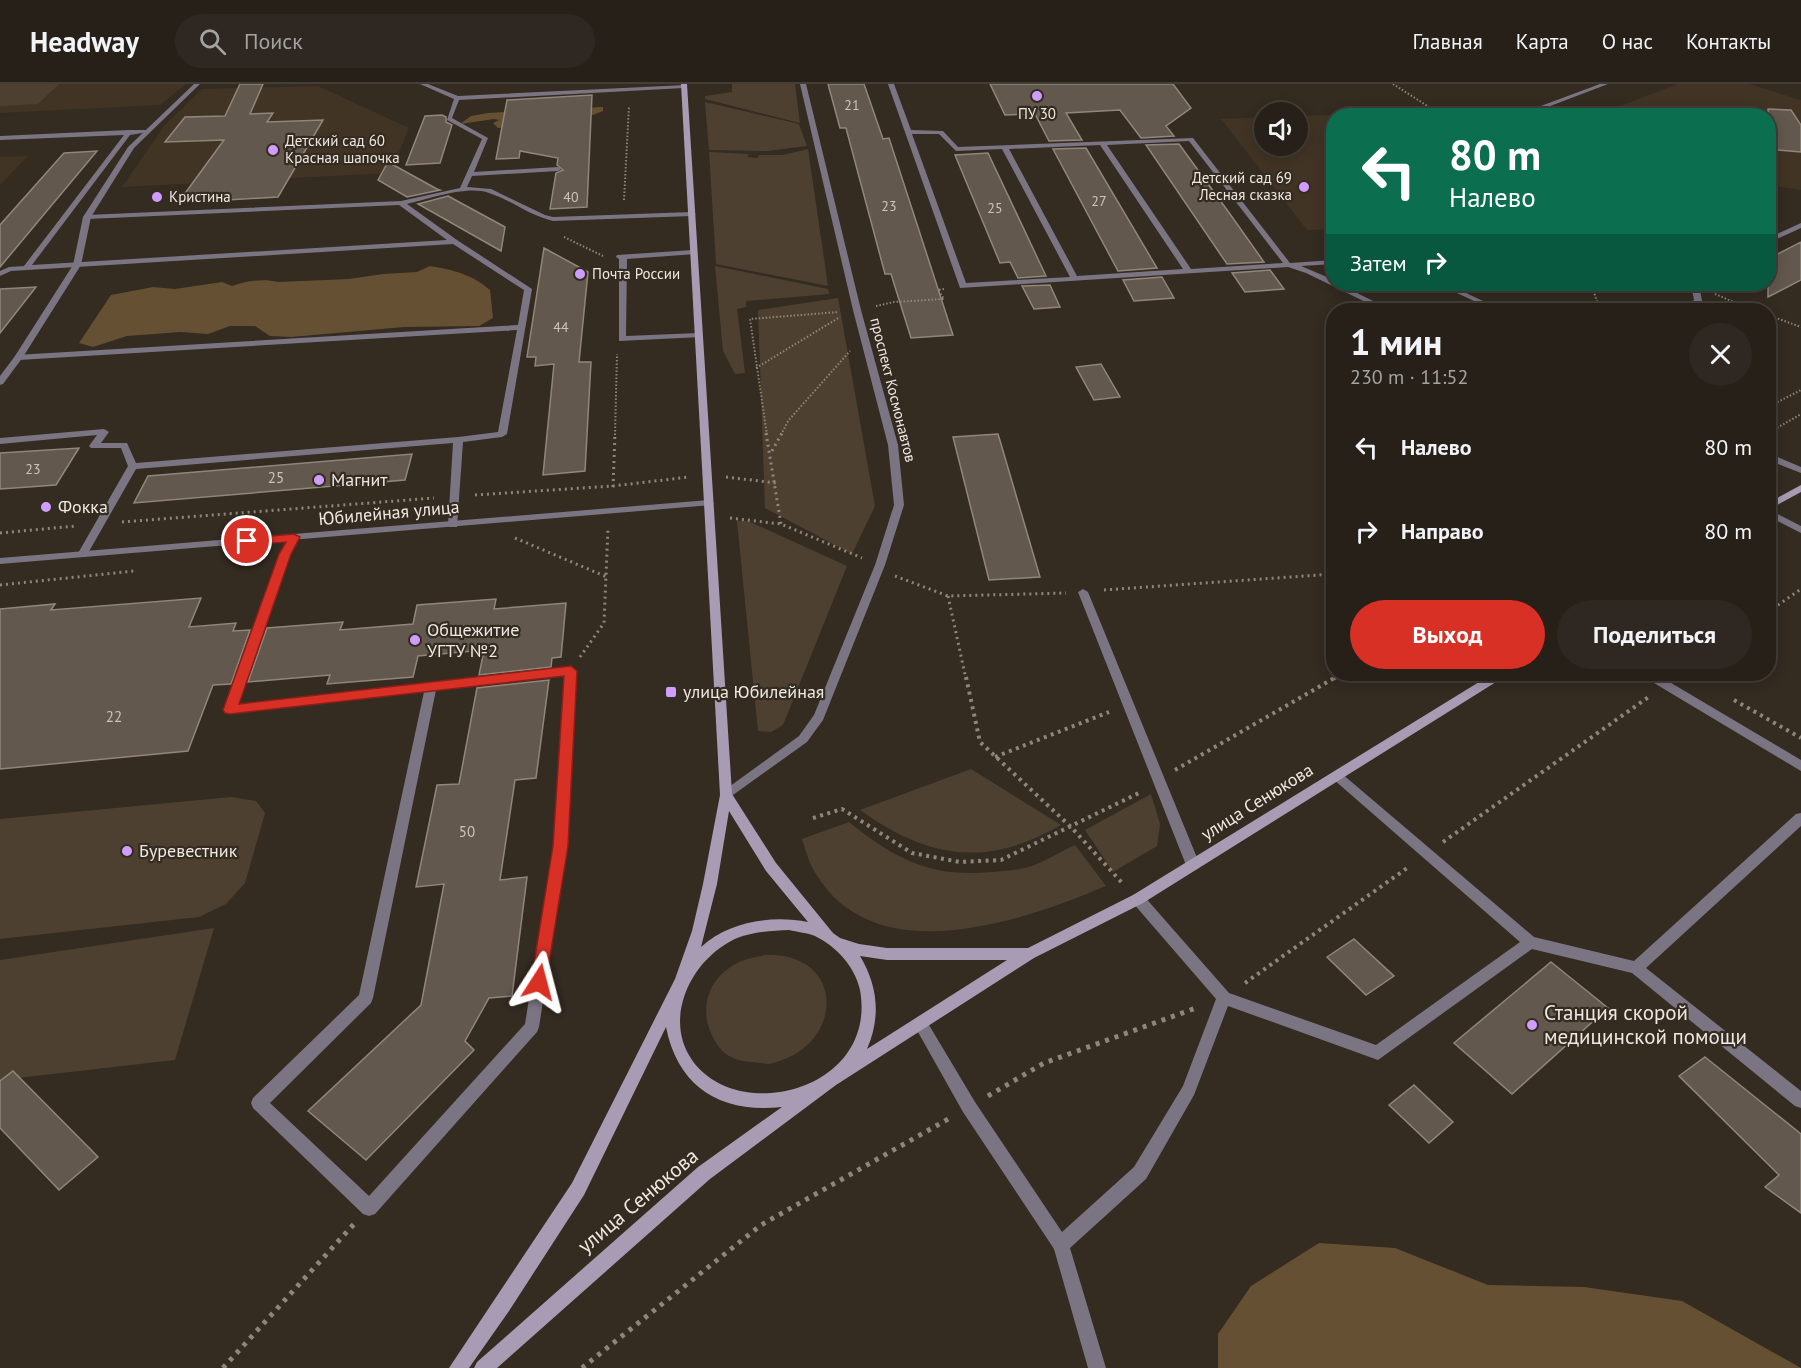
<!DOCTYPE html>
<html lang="ru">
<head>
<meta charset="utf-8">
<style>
	:root { --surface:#272019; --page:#2f2822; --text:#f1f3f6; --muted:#a4a3a2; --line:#433e38; --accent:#d93025 }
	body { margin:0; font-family:"PT Sans",sans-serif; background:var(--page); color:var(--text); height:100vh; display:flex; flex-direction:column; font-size:22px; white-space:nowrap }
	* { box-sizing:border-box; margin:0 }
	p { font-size:20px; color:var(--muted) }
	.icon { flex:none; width:33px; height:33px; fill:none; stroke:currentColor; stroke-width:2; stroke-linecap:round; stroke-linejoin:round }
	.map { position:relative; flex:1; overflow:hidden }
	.sheet { position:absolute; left:1326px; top:219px; width:450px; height:378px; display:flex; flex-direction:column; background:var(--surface); border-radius:24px; box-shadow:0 3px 15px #0003,0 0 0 2px var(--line) }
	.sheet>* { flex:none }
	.banner { position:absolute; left:1326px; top:24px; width:450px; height:183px; border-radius:24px; box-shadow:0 3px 15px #0003,0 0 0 2px var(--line); background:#0b6e4f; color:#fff; overflow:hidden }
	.fabs { position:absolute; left:1254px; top:18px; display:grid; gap:12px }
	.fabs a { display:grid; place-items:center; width:54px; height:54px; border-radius:50%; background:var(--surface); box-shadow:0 3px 15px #0003,0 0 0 2px var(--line); font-size:30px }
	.pin { position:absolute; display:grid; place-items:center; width:51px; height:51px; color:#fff; margin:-26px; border:3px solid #fff; border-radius:50%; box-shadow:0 2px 6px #0007 }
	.me { position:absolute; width:66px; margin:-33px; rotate:9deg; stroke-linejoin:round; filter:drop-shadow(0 0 4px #0008) }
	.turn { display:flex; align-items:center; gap:21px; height:126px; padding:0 24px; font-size:27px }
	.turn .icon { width:78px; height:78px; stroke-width:2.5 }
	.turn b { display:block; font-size:42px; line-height:51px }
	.then { display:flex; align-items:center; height:57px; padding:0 24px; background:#0003; gap:12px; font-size:22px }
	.round { display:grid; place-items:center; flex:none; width:63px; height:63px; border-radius:32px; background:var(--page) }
	.overview { display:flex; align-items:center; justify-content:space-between; height:102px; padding:0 24px }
	h1 { font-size:36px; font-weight:700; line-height:45px }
	.cta { display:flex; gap:12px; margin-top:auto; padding:12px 24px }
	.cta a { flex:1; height:69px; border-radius:36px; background:var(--accent); color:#fff; font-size:24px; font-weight:700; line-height:69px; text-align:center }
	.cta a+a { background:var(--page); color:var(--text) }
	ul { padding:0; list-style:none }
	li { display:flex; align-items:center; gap:18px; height:84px; padding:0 24px }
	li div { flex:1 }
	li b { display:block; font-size:22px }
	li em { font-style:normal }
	header { display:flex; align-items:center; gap:36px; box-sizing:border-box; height:84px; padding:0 30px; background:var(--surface); border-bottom:2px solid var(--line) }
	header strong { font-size:28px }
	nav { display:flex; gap:33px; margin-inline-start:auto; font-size:21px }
	.search { width:420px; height:54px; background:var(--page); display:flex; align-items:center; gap:15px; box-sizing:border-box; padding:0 21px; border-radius:33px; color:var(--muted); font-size:22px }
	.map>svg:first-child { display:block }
	.built { fill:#413425 }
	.green { fill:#4d4030 }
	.forest { fill:#665033 }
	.building { fill:#62584d; stroke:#91867a; stroke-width:1.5 }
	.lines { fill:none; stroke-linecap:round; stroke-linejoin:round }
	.path-far3 { stroke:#8e867e; stroke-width:2; stroke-dasharray:1.5 2; stroke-linecap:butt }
	.path-far2 { stroke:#8e867e; stroke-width:3; stroke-dasharray:2 4; stroke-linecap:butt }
	.path-far1 { stroke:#8e867e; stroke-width:4; stroke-dasharray:3 4.5; stroke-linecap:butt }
	.path { stroke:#8e867e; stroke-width:5; stroke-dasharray:4 6; stroke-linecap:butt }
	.service { fill:#7b7483; fill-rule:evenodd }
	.minor { fill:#7b7483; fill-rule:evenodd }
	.tertiary { fill:#7b7483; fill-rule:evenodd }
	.secondary { fill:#a79cb3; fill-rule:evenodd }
	.route { fill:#d93025; stroke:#8d1f18; stroke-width:1.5 }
	.poi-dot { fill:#cf9dff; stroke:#342b21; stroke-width:2 }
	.labels { text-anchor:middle; stroke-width:4.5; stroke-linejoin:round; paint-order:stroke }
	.far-number-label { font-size:14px; fill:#cbc4bd }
	.far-poi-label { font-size:15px; fill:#eee8e2; stroke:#342b21; text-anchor:start }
	.far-street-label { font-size:15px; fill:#eee8e2; stroke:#342b21 }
	.number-label { font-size:15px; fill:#cbc4bd }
	.poi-label { font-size:18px; fill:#eee8e2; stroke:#342b21; text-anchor:start }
	.street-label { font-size:18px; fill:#eee8e2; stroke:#342b21 }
	.near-poi-label { font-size:21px; fill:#eee8e2; stroke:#342b21; text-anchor:start }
	.near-street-label { font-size:21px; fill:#eee8e2; stroke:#342b21 }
</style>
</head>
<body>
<header>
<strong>Headway</strong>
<div class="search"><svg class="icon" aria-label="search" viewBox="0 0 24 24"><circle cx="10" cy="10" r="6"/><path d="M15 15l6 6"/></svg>Поиск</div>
<nav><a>Главная</a><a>Карта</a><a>О нас</a><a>Контакты</a></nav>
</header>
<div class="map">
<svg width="1801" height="1284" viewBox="0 0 1801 1284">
	<rect width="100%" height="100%" fill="#342b21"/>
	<path class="built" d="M 0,0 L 186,0 L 160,21 L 0,29 Z
		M 1677,0 L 1749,0 L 1801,16 L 1801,106 L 1769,101 L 1768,32 L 1595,32 Z
		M 318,2 L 409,44 L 390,89 L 122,103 L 164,42 L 202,5 Z
		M 1435,26 L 1442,31 L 1334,32 L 1333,145 L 1307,146 L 1221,35 L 1264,33 L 1264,62 L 1298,62 L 1298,32 Z
		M 28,72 L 0,101 L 0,73 Z"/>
	<path class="green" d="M 0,0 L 59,0 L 38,20 L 0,22 Z
		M 732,0 L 795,0 L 800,39 L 705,15 L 705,12 L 732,8 Z
		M 705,18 L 799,40 L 807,62 L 767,67 L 709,66 Z
		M 808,65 L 828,202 L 716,180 L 709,68 L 749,70 L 747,73 L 757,74 L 759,71 L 783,71 Z
		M 715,182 L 828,205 L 829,210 L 746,217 L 746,223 L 737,225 L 745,289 L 735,290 L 723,267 Z
		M 838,214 L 875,422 L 852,470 L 765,424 L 758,226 Z
		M 737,437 L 748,437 L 847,482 L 783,641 L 771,648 L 758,647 Z
		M 971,685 L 1061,741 C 986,784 929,775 860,726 Z
		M 1151,710 L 1160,740 L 1157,762 L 1113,788 L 1085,746 Z
		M 231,713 L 256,717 L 265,729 L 245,799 L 226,820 L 199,833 L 0,855 L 0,735 Z
		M 849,738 C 895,775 931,794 992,788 C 1004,787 1017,786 1029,783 C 1044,778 1060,768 1075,761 L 1106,802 C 1021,838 867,892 811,781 C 807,773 805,763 802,755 Z
		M 214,844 L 175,976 L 0,996 L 0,876 Z
		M 765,871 C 772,871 781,871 788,873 C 844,887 835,955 787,974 C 781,976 775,979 769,980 C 764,980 757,978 751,978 C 739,977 726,973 719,963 C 697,933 703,896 739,878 C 746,875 757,873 765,871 Z"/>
	<path class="forest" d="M 603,23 L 603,27 L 593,31 L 510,43 L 498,44 L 493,39 L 499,36 L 494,35 L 460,40 L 471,32 L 488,29 Z
		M 430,182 C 453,186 472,190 490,206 L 493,234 L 479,242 L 404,243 L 291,253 L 270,252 L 255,242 L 230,242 L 208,250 L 180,248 L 127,252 L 93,263 L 79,259 L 111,211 L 153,203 L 175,205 L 222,198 L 232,202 C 246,197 263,194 278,198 L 349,195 L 383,190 L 417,188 Z
		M 1319,1159 L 1395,1164 L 1488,1201 L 1584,1203 L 1682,1217 L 1801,1284 L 1218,1284 L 1218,1250 L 1251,1202 Z"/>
	<path class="building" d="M 240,0 L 263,0 L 250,30 L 273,29 L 267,38 L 323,36 L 278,113 L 178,119 L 224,56 L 165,58 L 185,33 L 225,32 Z
		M 828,0 L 864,0 L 883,55 L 889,54 L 953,251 L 911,254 L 891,190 L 885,190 L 846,44 L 840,44 Z
		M 990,0 L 1173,0 L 1191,24 L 1166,42 L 1174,52 L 1141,54 L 1120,26 L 1066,29 L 1082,56 L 1049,57 L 1035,30 L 1005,31 Z
		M 592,11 L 587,123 L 550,125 L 556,89 L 563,86 L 557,81 L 558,74 L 520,67 L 519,74 L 496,75 L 507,16 Z
		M 1768,25 L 1791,26 L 1801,41 L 1801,68 L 1768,65 Z
		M 442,31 L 446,33 L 446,38 L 452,41 L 440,79 L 406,81 L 425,32 Z
		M 1179,60 L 1230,130 L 1264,178 L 1227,180 L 1146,61 Z
		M 1086,64 L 1157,184 L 1118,187 L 1053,65 Z
		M 97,67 L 0,183 L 0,141 L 64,69 Z
		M 988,69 L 1046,192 L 1018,194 L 1010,178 L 1000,179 L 955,71 Z
		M 388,78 L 437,105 L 440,106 L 407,113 L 378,96 Z
		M 448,112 L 505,143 L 501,167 L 418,120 Z
		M 1801,158 L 1801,196 L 1768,213 L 1768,175 Z
		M 544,164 L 588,188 L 579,278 L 591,278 L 585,387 L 543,391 L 554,280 L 535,282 L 536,273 L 527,273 Z
		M 1270,186 L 1284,205 L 1245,208 L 1232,189 Z
		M 1162,193 L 1174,214 L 1134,217 L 1123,196 Z
		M 1050,201 L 1060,223 L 1034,225 L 1022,202 Z
		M 36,203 L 0,249 L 0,205 Z
		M 1101,280 L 1120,313 L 1094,316 L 1076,283 Z
		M 998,350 L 1001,360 L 1040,493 L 989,496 L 953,353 Z
		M 79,364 L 56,401 L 0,405 L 0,369 Z
		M 412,370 L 405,396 L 134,419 L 148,392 Z
		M 201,514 L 189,543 L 236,539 L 233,547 L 250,546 L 231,600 L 213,601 L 188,667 L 0,685 L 0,525 L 55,520 L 51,526 Z
		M 496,515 L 494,525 L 566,519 L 561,573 L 552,574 L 551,583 L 479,591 L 484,566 L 418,572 L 413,593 L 327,600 L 330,591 L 248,598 L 267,544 L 343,538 L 340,546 L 413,540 L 417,521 Z
		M 549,596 L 536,694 L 515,696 L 500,796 L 527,793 L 512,912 L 489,914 L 465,957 L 474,966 L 366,1076 L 308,1027 L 421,921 L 444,800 L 416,803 L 437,701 L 459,700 L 477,604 Z
		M 1354,855 L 1394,892 L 1366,911 L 1327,873 Z
		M 1551,878 L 1608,924 L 1512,1010 L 1454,959 Z
		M 1705,973 L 1801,1050 L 1801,1129 L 1765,1103 L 1779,1091 L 1679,992 Z
		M 13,987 L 98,1073 L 59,1106 L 0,1044 L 0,997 Z
		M 1414,1001 L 1453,1038 L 1429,1059 L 1389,1021 Z"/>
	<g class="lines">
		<path class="path-far3" d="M 1393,0 L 1429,23 L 1498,32
			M 624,116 L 629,22
			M 564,153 L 603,172
			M 1591,200 L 1600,226
			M 1715,210 L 1752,226
			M 876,222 L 894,218 L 944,215 L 938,206 L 944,205
			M 1768,231 L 1801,243
			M 756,284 L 840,233
			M 1768,323 L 1801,306
			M 1768,349 L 1801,330
			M 615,351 L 617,270
			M 767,351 L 750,235 L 839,228
			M 781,351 L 788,337 L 850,267"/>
		<path class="path-far2" d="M 766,349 L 781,440
			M 772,367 L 782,349
			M 726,393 L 776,399
			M 613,403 L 615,349
			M 475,411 L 613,402 L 689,393
			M 730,434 L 781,440 L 862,474
			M 122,438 L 434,414
			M 0,449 L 76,442
			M 515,454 L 607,493
			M 895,492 L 948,512 L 1066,509
			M 0,501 L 134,487
			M 1104,506 L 1334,490
			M 948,512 L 966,595
			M 1768,528 L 1801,505
			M 580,573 L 604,539 L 608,444
			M 1334,595 L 1342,590"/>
		<path class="path-far1" d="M 966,593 L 980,658 L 1071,743 L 1124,801
			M 1734,616 L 1801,654
			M 995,673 L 1109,628
			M 1175,686 L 1336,593
			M 813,734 L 842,725 L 912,769 L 960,778 L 1001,776 L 1141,708
			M 1443,758 L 1650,612
			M 1245,899 L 1410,782"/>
		<path class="path" d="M 988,1012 L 1044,979 L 1196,924
			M 223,1284 L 354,1140
			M 582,1284 L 761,1141 L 950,1034"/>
		<path class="service" d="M 420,0 L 428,0 L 458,12 L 686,1 L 684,4 L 459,16 L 452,34 L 488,54 L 474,88 L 558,83 L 561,85 L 558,87 L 472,92 L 467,103 L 491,105 L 545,131 L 553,133 L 692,128 L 696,130 L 692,132 L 553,137 C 530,132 511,116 489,109 C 467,101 429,115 407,120 L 457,156 L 532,205 L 507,350 L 502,353 L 463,358 L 457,443 L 449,443 L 448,441 L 453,359 L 136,385 L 87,471 L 86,473 L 78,473 L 77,471 L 128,382 L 121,364 L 91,364 L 89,362 L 97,351 L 0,360 L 0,354 L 104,345 L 109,348 L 101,359 L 127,359 L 136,379 L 458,353 L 498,348 L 517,246 L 19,276 L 15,273 L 16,271 L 518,241 L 524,206 L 453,160 L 11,187 L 0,192 L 0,187 L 9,183 L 24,182 L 124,51 L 0,56 L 0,52 L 129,46 L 145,46 L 148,48 L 130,51 L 32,181 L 447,156 L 399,121 L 87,135 L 83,133 L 87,131 L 401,117 L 460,104 L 482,55 L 447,36 L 454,15 Z
			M 888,0 L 894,0 L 911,46 L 943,47 L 958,63 L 1193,54 L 1290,179 L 1334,176 L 1334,180 L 1301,182 L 1334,196 L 1334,200 L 1339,200 L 1391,226 L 1382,226 L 1306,189 L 1288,183 L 960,204 ZM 912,50 L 939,50 L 956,67 L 1002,65 L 1070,193 L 966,199 ZM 1189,57 L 1283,179 L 1191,185 L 1107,61 ZM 1100,61 L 1183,185 L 1077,192 L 1009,65 Z
			M 1600,0 L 1608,0 L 1524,32 L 1514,32 Z
			M 1801,139 L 1801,144 L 1768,159 L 1768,154 Z
			M 693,166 L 697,168 L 696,170 L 627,175 L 626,252 L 699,249 L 702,249 L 702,253 L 619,257 L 619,175 L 616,173 L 617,171 Z
			M 1438,200 L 1447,200 L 1502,226 L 1493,226 Z
			M 1691,200 L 1699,200 L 1702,217 L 1687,226 L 1678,226 L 1694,216 Z
			M 1768,369 L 1801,383 L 1801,389 L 1768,376 Z
			M 1768,425 L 1801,442 L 1801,449 L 1768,432 Z
			M 294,450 L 299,453 L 290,470 L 238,620 L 571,583 L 577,587 L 567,762 L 539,943 L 537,948 L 375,1130 L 369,1132 L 363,1130 L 253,1024 L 251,1019 L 253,1014 L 359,911 L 424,608 L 230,629 L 226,628 L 224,625 L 280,470 L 290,451 ZM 565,592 L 553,762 L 525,940 L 369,1112 L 270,1019 L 371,919 L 373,914 L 436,606 Z
			M 1083,505 L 1088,508 L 1200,781 L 1198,785 L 1193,786 L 1188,785 L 1186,781 L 1078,508 Z
			M 1337,687 L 1341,689 L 1534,853 L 1634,877 L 1796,730 L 1801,729 L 1801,742 L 1646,884 L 1801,1007 L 1801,1024 L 1795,1022 L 1632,889 L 1532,865 L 1378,976 L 1228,922 L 1194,1011 L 1146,1095 L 1070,1164 L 1106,1284 L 1088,1284 L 1054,1165 L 963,1028 L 914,941 L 916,936 L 921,934 L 926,936 L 975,1018 L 1062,1148 L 1134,1083 L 1183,1002 L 1216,915 L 1133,819 L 1131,815 L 1133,811 L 1138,809 L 1143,811 L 1229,909 L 1376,961 L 1520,858 L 1333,695 L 1331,692 L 1333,689 Z"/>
		<path class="minor" d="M 194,0 L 200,0 L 134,64 L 91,133 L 81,181 L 23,273 L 3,300 L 0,301 L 0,292 L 15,272 L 73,181 L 83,133 L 128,63 Z
			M 800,0 L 806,0 L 861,226 L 898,361 L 904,421 L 885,481 L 823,636 L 807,658 L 726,716 L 722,714 L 720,711 L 722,708 L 799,652 L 814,631 L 875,481 L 894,421 L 888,361 L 853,226 Z"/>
		<path class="tertiary" d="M 709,416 L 714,419 L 712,421 L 0,480 L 0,474 Z
			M 1642,590 L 1656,590 L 1801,676 L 1801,687 L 1644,593 Z"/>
		<path class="secondary" d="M 681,0 L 687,0 L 732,710 L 776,779 L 833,849 L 840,854 L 859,860 L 887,864 L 1028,864 L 1133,811 L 1492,590 L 1506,590 L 1504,593 L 1143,819 L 1034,874 L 836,1001 L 710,1095 L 497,1284 L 474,1284 L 477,1278 L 698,1083 L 782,1023 C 722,1030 678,1004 666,943 L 584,1111 L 509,1227 L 469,1284 L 449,1284 L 572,1099 L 675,895 L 692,847 L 703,800 L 720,711 ZM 729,727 L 766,787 L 808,838 C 772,831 729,837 701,863 L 717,800 ZM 789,846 C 797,848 808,849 815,852 C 837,863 855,883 860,906 C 872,972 814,1013 754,1009 C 729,1007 706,996 692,976 C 663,934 691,878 731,857 C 748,848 770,847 789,846 ZM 860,872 L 887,876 L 1007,876 L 867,965 C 881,933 878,902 860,872 Z
			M 1801,401 L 1801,408 L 1768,426 L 1768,419 Z"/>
	</g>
	<path class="route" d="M 294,450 L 300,453 L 291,470 L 239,620 L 571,582 L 577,587 L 568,762 L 545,903 L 539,905 L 533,903 L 531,898 L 553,762 L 564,592 L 230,630 L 225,629 L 223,626 L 279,470 L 286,458 L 247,461 L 241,457 L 247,454 Z"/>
	<g class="poi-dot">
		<circle cx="1037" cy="12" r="6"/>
		<circle cx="273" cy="66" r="6"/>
		<circle cx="1304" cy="103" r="6"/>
		<circle cx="157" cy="113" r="6"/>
		<circle cx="580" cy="190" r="6"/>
		<circle cx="319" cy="396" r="6"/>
		<circle cx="46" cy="423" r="6"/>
		<circle cx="415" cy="556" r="6"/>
		<rect x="665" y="602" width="12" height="12" rx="3"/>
		<circle cx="127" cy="767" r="6"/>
		<circle cx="1532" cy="941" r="6"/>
	</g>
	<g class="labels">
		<g class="far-number-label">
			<text x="852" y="26">21</text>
			<text x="571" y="118">40</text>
			<text x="1099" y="122">27</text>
			<text x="889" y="127">23</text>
			<text x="995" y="129">25</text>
			<text x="561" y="248">44</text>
			<text x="33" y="390">23</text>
		</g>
		<g class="far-poi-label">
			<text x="1037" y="35" text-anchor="middle">ПУ 30</text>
			<text x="285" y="62">Детский сад 60<tspan x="285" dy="17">Красная шапочка</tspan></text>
			<text x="1292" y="99" text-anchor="end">Детский сад 69<tspan x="1292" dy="17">Лесная сказка</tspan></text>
			<text x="169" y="118">Кристина</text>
			<text x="592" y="195">Почта России</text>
		</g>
		<g class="far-street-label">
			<text transform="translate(893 306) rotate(76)" y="5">проспект Космонавтов</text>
		</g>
		<g class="number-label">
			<text x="276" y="399">25</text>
			<text x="114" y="638">22</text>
			<text x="467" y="753">50</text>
		</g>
		<g class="poi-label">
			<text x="331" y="402">Магнит</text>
			<text x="58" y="429">Фокка</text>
			<text x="427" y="552">Общежитие<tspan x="427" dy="21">УГТУ №2</tspan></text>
			<text x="683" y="614">улица Юбилейная</text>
			<text x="139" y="773">Буревестник</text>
		</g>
		<g class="street-label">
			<text transform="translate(389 429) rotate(-5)" y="6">Юбилейная улица</text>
			<text transform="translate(1257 718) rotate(-32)" y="6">улица Сенюкова</text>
		</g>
		<g class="near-poi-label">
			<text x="1544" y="936">Станция скорой<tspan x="1544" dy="24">медицинской помощи</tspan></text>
		</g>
		<g class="near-street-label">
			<text transform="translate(638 1117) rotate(-40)" y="7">улица Сенюкова</text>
		</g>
	</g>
</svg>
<div class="fabs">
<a><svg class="icon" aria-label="sound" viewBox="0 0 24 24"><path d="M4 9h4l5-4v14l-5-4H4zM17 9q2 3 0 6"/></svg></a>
</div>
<div class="pin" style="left:247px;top:457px;background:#d93025"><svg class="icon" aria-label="arrive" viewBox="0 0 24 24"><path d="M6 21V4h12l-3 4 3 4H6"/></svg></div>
<svg class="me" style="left:539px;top:898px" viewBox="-20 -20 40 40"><path d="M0-17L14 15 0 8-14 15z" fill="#d93025" stroke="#fff" stroke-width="4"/></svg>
<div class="banner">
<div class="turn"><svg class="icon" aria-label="left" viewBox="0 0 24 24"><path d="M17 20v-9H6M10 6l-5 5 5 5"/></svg><div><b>80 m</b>Налево</div></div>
<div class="then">Затем<svg class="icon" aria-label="right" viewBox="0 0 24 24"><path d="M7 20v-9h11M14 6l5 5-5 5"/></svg></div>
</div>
<section class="sheet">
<div class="overview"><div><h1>1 мин</h1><p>230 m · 11:52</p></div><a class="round"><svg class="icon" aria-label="close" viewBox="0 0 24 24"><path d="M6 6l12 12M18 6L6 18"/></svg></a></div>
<ul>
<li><svg class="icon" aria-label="left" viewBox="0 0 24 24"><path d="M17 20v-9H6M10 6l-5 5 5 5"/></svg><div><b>Налево</b></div><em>80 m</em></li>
<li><svg class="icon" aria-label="right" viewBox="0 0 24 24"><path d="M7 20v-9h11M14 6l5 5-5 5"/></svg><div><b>Направо</b></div><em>80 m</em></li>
</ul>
<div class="cta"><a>Выход</a><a>Поделиться</a></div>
</section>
</div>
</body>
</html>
